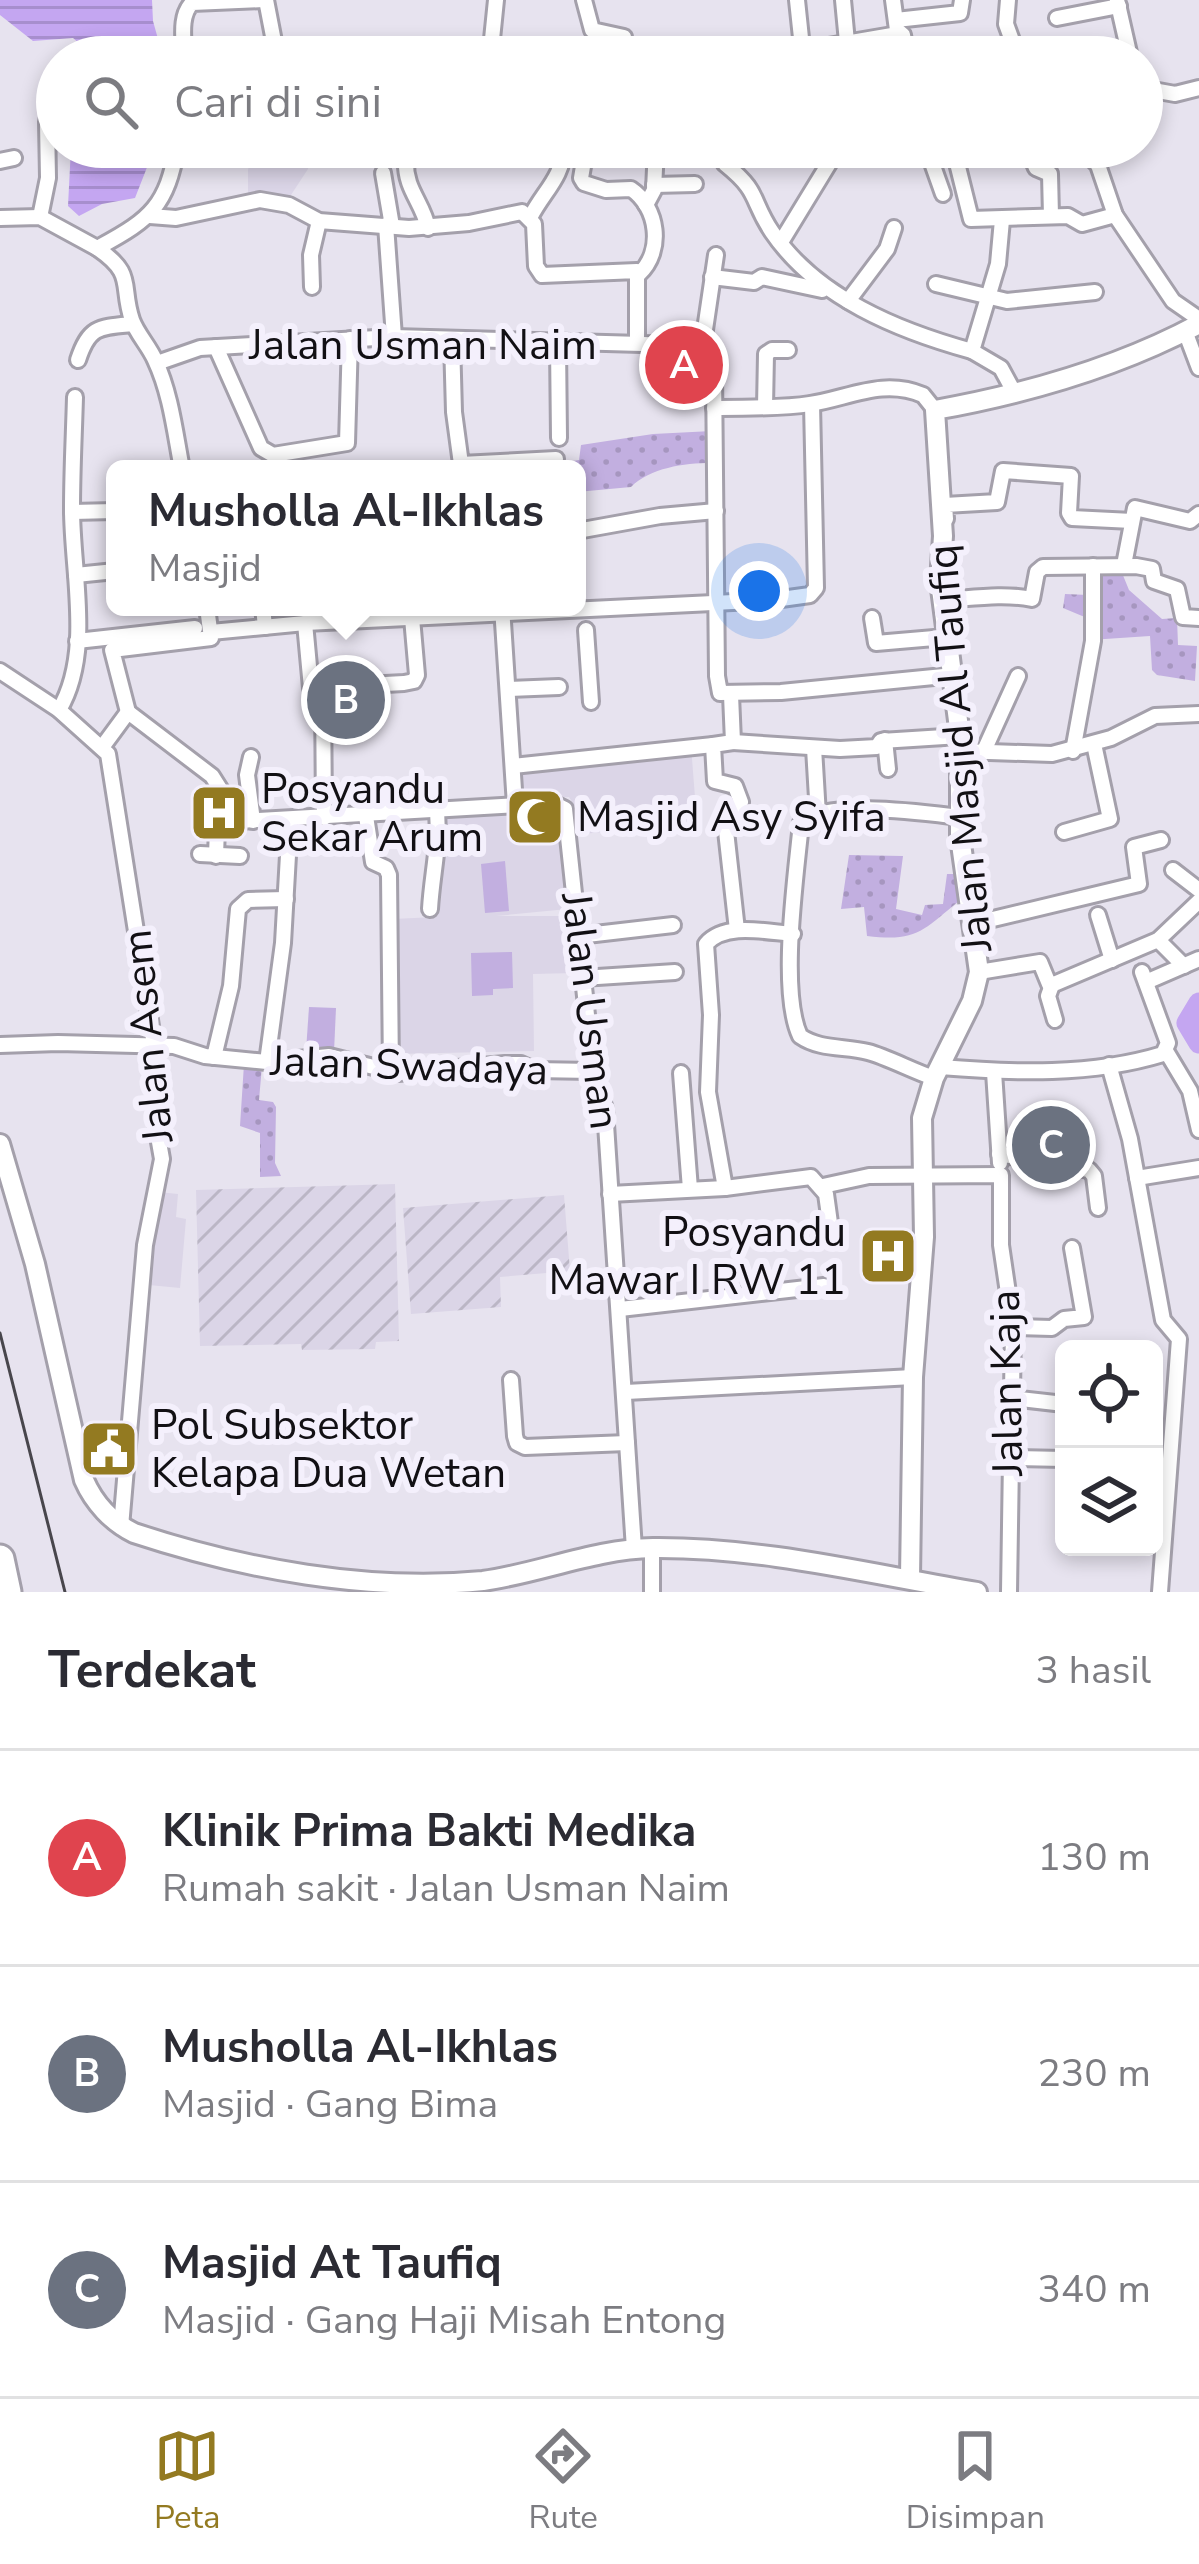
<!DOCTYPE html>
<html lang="id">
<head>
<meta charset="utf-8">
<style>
  :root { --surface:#fff; --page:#f2f2f3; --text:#2b2b33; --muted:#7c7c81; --line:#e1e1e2; --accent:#937a21 }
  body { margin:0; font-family:"Nunito Sans",sans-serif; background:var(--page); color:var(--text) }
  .controls { position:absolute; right:36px; bottom:36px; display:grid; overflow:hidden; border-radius:18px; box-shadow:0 6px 18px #0003 }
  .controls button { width:108px; height:108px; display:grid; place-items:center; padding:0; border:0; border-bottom:3px solid var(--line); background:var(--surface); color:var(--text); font:60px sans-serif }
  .you { position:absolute; left:759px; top:591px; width:42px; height:42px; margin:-30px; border:9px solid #fff; border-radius:50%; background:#1a73e8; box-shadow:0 0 0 18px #1a73e833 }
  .badge { display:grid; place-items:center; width:78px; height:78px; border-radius:50%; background:var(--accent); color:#fff; font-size:39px; font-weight:700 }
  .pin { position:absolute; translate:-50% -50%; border:6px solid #fff; box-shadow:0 3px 12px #0006 }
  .popup { position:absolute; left:106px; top:460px; width:480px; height:156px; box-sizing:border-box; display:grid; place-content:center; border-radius:18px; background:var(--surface); filter:drop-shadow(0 3px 9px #0005); font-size:39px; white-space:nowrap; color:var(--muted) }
  .popup b { font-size:45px; color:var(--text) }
  .popup::after { content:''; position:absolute; left:50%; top:100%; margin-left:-24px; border:24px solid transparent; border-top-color:var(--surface) }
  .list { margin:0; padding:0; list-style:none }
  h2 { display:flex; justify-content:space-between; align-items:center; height:156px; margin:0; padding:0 48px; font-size:51px }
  h2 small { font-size:39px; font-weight:400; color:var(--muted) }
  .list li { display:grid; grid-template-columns:78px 1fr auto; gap:36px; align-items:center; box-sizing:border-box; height:216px; padding:0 48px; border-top:3px solid var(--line) }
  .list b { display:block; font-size:45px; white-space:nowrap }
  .list p { margin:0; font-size:39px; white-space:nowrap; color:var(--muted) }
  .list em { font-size:39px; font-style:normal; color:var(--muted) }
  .icon { flex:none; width:66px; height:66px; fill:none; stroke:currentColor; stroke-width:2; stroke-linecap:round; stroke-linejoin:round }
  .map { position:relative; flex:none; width:1199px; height:1592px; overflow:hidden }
  .search { position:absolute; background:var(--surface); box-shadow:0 6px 18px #0003; left:36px; right:36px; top:36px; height:132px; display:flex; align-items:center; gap:30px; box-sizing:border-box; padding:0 42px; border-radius:66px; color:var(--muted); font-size:45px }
  .sheet { height:804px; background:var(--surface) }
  nav { display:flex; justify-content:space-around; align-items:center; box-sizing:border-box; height:168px; border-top:3px solid var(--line); background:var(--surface); font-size:33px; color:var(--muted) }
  nav a { display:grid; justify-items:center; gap:6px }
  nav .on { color:var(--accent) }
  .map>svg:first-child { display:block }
</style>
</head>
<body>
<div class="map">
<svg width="1199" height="1592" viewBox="0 0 1199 1592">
  <defs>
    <pattern id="industrial-furrows" width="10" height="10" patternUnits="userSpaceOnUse" patternTransform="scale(3)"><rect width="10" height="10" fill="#dbd5e7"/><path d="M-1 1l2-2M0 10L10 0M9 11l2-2" fill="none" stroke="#bbb6c5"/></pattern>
    <pattern id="grass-dots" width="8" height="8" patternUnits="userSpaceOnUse" patternTransform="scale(3)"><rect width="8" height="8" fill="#c2afe0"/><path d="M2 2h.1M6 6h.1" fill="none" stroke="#a696bf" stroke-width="1.8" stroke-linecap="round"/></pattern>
    <pattern id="water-rules" width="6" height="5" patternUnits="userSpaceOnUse" patternTransform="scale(3)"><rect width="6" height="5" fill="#c4a6f1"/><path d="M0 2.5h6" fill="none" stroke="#a78ece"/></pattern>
  </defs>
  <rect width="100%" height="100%" fill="#e7e3ef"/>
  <g fill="#dbd5e7">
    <path d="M254 147H309L308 169 289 198 248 194V170Z"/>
    <path d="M691 746 697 823 582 834 576 808 569 797 524 798 519 765Z"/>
    <path d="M555 806 565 813 578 908 496 916H573L574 973 533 974 534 1051 395 1054 393 919 436 917 427 814Z"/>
    <path d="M158 1192 178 1194 176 1217 186 1219 180 1288 149 1285Z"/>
  </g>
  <g fill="url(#industrial-furrows)">
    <path d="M395 1184 399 1341 376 1342 375 1349 302 1350 301 1344 200 1346 196 1190Z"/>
    <path d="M564 1195 570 1271 500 1277 501 1307 411 1314 403 1208Z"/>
  </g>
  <g fill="url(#grass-dots)">
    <path d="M712 431 711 463C684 463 650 468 631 487L577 492V469H555V464L579 460 581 445 653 434Z"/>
    <path d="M1120 568 1129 590 1162 619 1177 618 1178 645 1197 646 1195 681 1157 675 1152 670 1150 636 1090 640 1087 618 1063 608 1065 594 1088 595 1091 569Z"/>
    <path d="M849 855 903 856 896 909 922 915 925 905 943 904 947 874H956L959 901C922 931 917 942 867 936L864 907 841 909Z"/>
    <path d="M244 1064 262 1066 259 1100 273 1102 276 1107 275 1163 281 1176 260 1177V1133L240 1126Z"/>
  </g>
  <g fill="#c2afe0">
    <path d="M505 861 509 911 485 913 481 864Z"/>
    <path d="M512 952 513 988 493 989V995L472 996 471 953Z"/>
    <path d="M309 1007 336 1008 334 1052 306 1051Z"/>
  </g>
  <g fill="url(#water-rules)">
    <path d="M0 0H152L153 21 163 57H79L80 44 73 38 33 41 0 15Z"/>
    <path d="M71 147H155L135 198 102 204 79 216 68 206Z"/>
  </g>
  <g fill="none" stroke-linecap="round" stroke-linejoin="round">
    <path stroke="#c4a6f1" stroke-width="21" d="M1199 1003 1187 1023 1199 1043"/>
    <g stroke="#a4a0ab" stroke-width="20">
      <g id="minor">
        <path d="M266 0 277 57"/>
        <path d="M584 0 592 30 624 37"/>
        <path d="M843 0 847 42"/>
        <path d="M893 0 897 30 903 35 907 57"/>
        <path d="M1008 0 1006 24 1018 57"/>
        <path d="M1117 0 1130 57"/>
        <path d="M1057 18 1119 6"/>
        <path d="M896 20 960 13 962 0"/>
        <path d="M491 49 496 0"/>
        <path d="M184 57C184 40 179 16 192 3L263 0"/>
        <path d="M421 57 467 47 518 57"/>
        <path d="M796 57 801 38 797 0"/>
        <path d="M822 57 828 46 898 34"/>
        <path d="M1142 88 1175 94 1199 88"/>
        <path d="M731 147 725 164C761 193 750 199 772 232 817 298 899 331 972 351"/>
        <path d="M918 147 932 163 943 194"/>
        <path d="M953 147 971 219 1068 216 1082 224 1115 215"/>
        <path d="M1027 147 1036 168 1050 174 1051 216"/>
        <path d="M1080 147 1098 165 1115 215 1173 301 1199 319"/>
        <path d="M586 149 581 178 584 183 606 190 631 189C658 207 664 251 639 274"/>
        <path d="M0 161 14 158"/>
        <path d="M406 162C405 189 423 203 428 228"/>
        <path d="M383 173 392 226"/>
        <path d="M654 185 695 184"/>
        <path d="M646 205 654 190 656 147"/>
        <path d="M150 216 176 218 260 200 289 205 319 221 409 228 469 223 522 212 534 224 536 266 542 275 637 271V343"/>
        <path d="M531 216C544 191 563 177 564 147"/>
        <path d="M40 217 48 178 47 121"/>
        <path d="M0 218 40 217 97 248 101 246C151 219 167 205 177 147"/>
        <path d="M1002 220 998 264 972 351 1001 368 1014 392"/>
        <path d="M386 225 394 337"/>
        <path d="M781 242 839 147"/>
        <path d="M97 248C136 275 120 284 132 320 137 334 149 346 155 360 171 394 175 433 182 469"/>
        <path d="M712 277 754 282 762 277 822 290"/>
        <path d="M936 284 1007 301 1095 292"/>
        <path d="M312 287 311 255 319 221"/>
        <path d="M848 301 887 249 894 228"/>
        <path d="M1185 331 1199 368"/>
        <path d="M452 340 454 412 461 464 556 459"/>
        <path d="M558 345 559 438"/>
        <path d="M216 347 261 448 273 455 347 443 350 339"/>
        <path d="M702 350 716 255"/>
        <path d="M78 360C89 326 99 327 133 324"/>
        <path d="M157 363 200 348 394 337 677 345 702 350 710 358 714 371 717 676 720 693 781 692 954 675"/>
        <path d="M765 407 766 354 772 350H788"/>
        <path d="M714 408C745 407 779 409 810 404 849 398 883 378 923 395L935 410"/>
        <path d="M72 512 115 511"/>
        <path d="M946 519 945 505 997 502 1003 471 1071 476 1069 513 1072 518 1132 521"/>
        <path d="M577 531 660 516 716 511"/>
        <path d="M1124 565 1135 508 1190 521 1199 514"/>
        <path d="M76 575 115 571"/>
        <path d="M944 600C974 598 1003 593 1032 599L1037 572 1043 567 1136 566 1152 569 1154 581 1177 589 1183 617 1199 618"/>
        <path d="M263 607 265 627"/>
        <path d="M502 607 515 805"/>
        <path d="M872 618 876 643 946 637"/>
        <path d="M305 623 311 688 404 683 414 681 417 675 412 618"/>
        <path d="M586 630 591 702"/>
        <path d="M211 632 305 623 774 600 810 595 816 588 812 404"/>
        <path d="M77 641 195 628"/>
        <path d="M0 671 59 710 108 754 154 1045 156 1125 162 1159 145 1245 121 1527"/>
        <path d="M323 687 324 818"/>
        <path d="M509 689 559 687"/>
        <path d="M731 695 733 742 713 745 715 781 735 786 741 802 725 822 737 930"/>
        <path d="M59 710C93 653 72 573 72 509 72 471 74 434 75 397"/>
        <path d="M128 712 112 650 211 638 207 607"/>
        <path d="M885 740 888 769"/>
        <path d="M733 742 840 749 877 747 881 741 960 736"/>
        <path d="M103 746 128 712 212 776 224 795 230 821"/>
        <path d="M814 748 818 815"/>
        <path d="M960 751 1052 754 1111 738 1155 716 1199 714"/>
        <path d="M1073 751 1093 641V566"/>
        <path d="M983 753 1018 676"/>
        <path d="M251 757 247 775 253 821"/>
        <path d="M513 766 713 745"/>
        <path d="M366 816 373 862 386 868 389 875 391 1073"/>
        <path d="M1064 832 1110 819 1094 744"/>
        <path d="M200 854 240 856"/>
        <path d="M216 856 217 827 222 822 553 803 565 809 593 1071 605 1109 634 1549"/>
        <path d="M1173 870 1199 890"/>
        <path d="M430 909C432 874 440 845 437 810"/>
        <path d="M1098 915 1112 960"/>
        <path d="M972 924 1139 884 1134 847 1161 840"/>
        <path d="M578 936 673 925"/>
        <path d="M1158 940 1184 966"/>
        <path d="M979 972 1040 962 1049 984H1054L1158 940 1199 901"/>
        <path d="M582 978 675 972"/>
        <path d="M1146 982 1199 959"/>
        <path d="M1052 985 1048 996 1055 1020"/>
        <path d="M0 1045 58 1043 174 1046 205 1056 267 1062 329 1056 398 1073 505 1064H521L534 1070 593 1071"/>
        <path d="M1166 1051 1190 1091 1199 1130"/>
        <path d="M214 1057 231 986 238 909 248 900 286 899"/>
        <path d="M267 1062 283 943 290 820"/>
        <path d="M1109 1065 1130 1139 1163 1320 1179 1339 1160 1592"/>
        <path d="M940 1067C1014 1073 1091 1076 1163 1054L1168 1043 1142 972"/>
        <path d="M994 1072 1000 1163"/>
        <path d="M681 1073 690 1189"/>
        <path d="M934 1078C913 1071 887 1057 868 1052 845 1046 820 1050 800 1036 779 991 796 876 801 823 826 799 925 813 960 817"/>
        <path d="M999 1154 1089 1170 1094 1176 1098 1208"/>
        <path d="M1137 1178 1199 1168"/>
        <path d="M823 1186 869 1176 1001 1175V1245L1013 1327 1009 1592"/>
        <path d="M725 1188 708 1092 711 1015 706 944C725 922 766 932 793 934"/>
        <path d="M610 1194 725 1188 811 1177 826 1194 830 1223"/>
        <path d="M620 1309 824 1286"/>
        <path d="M1013 1327 1052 1328 1064 1319 1084 1317 1072 1248"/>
        <path d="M511 1380 515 1436 517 1443 525 1447 627 1443"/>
        <path d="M626 1392 913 1377"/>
        <path d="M1011 1398 1064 1404"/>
        <path d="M1010 1458 1064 1459"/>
        <path d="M652 1548V1592"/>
      </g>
    </g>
    <g stroke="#a4a0ab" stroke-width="24">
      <g id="tertiary">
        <path d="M0 1144 35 1264 84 1480C94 1503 112 1522 134 1533 243 1569 368 1592 483 1581 540 1573 595 1549 653 1548 762 1547 870 1574 977 1592"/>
        <path d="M910 1577 913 1377 924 1237 922 1118 934 1078 972 1001 979 972 960 837V736L940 581 943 536 935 410C1024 394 1119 367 1199 324"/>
      </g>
    </g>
    <g stroke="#a4a0ab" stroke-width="33">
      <path id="motorway" d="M0 1559 7 1592"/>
    </g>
    <use href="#minor" stroke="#fff" stroke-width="14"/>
    <use href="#tertiary" stroke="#fff" stroke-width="18"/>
    <use href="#motorway" stroke="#fff" stroke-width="27"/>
    <path stroke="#48464c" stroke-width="3" d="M0 1333 65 1592"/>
  </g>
  <defs>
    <g id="hospital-square" transform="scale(3)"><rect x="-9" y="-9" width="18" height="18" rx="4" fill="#937a21" stroke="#f4f0fc"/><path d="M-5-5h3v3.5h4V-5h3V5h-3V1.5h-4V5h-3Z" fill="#fff"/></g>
    <g id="mosque-square" transform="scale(3)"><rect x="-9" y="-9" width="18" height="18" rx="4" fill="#937a21" stroke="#f4f0fc"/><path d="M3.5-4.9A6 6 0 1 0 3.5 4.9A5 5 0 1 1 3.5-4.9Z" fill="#fff"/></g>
    <g id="civic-square" transform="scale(3)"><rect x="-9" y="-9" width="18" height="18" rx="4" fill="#937a21" stroke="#f4f0fc"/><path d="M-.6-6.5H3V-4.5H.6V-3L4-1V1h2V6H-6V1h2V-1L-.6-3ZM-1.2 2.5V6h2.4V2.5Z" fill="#fff"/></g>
  </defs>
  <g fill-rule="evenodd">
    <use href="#hospital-square" x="219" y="813"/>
    <use href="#mosque-square" x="535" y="817"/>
    <use href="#hospital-square" x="888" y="1256"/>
    <use href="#civic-square" x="109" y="1449"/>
  </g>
  <g text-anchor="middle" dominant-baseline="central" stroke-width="12" stroke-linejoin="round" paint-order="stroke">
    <g font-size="42" fill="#121014" stroke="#f4f0fc">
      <text x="423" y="345">Jalan Usman Naim</text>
      <text transform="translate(960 748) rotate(-95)">Jalan Masjid Al Taufiq</text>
      <text transform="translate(590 1011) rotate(83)">Jalan Usman</text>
      <text transform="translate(148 1036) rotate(-96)">Jalan Asem</text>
      <text transform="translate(409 1066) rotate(2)">Jalan Swadaya</text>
      <text transform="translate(1007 1383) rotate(-91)">Jalan Kaja</text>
    </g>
    <g font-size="42" fill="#121014" stroke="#f4f0fc" text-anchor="start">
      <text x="261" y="789">Posyandu<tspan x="261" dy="48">Sekar Arum</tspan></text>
      <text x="577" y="817">Masjid Asy Syifa</text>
      <text x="846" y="1232" text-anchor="end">Posyandu<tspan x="846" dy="48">Mawar I RW 11</tspan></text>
      <text x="151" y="1425">Pol Subsektor<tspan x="151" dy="48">Kelapa Dua Wetan</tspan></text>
    </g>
  </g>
</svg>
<div class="controls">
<button><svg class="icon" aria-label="locate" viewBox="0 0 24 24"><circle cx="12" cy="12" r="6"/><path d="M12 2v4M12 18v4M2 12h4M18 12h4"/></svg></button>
<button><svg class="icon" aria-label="layers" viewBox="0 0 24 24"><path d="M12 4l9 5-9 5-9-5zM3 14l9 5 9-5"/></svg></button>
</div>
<div class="you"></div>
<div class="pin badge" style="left:684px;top:365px;background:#e0444e">A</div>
<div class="pin badge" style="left:346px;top:700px;background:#6b7280">B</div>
<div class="popup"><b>Musholla Al-Ikhlas</b>Masjid</div>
<div class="pin badge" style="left:1051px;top:1145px;background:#6b7280">C</div>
<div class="search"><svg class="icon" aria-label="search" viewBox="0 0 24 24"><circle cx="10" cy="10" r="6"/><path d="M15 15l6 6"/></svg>Cari di sini</div>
</div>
<section class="sheet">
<h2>Terdekat<small>3 hasil</small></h2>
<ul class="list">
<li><span class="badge" style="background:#e0444e">A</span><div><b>Klinik Prima Bakti Medika</b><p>Rumah sakit · Jalan Usman Naim</p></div><em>130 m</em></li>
<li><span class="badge" style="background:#6b7280">B</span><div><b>Musholla Al-Ikhlas</b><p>Masjid · Gang Bima</p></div><em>230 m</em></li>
<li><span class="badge" style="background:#6b7280">C</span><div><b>Masjid At Taufiq</b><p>Masjid · Gang Haji Misah Entong</p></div><em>340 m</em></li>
</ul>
</section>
<nav>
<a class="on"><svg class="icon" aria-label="map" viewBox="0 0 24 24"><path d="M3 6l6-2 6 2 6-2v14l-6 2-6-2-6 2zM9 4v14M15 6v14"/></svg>Peta</a>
<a><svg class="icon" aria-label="directions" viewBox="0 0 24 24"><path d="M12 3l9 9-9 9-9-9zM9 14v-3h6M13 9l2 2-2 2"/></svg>Rute</a>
<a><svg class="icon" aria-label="saved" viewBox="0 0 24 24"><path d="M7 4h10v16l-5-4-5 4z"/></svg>Disimpan</a>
</nav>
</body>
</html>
